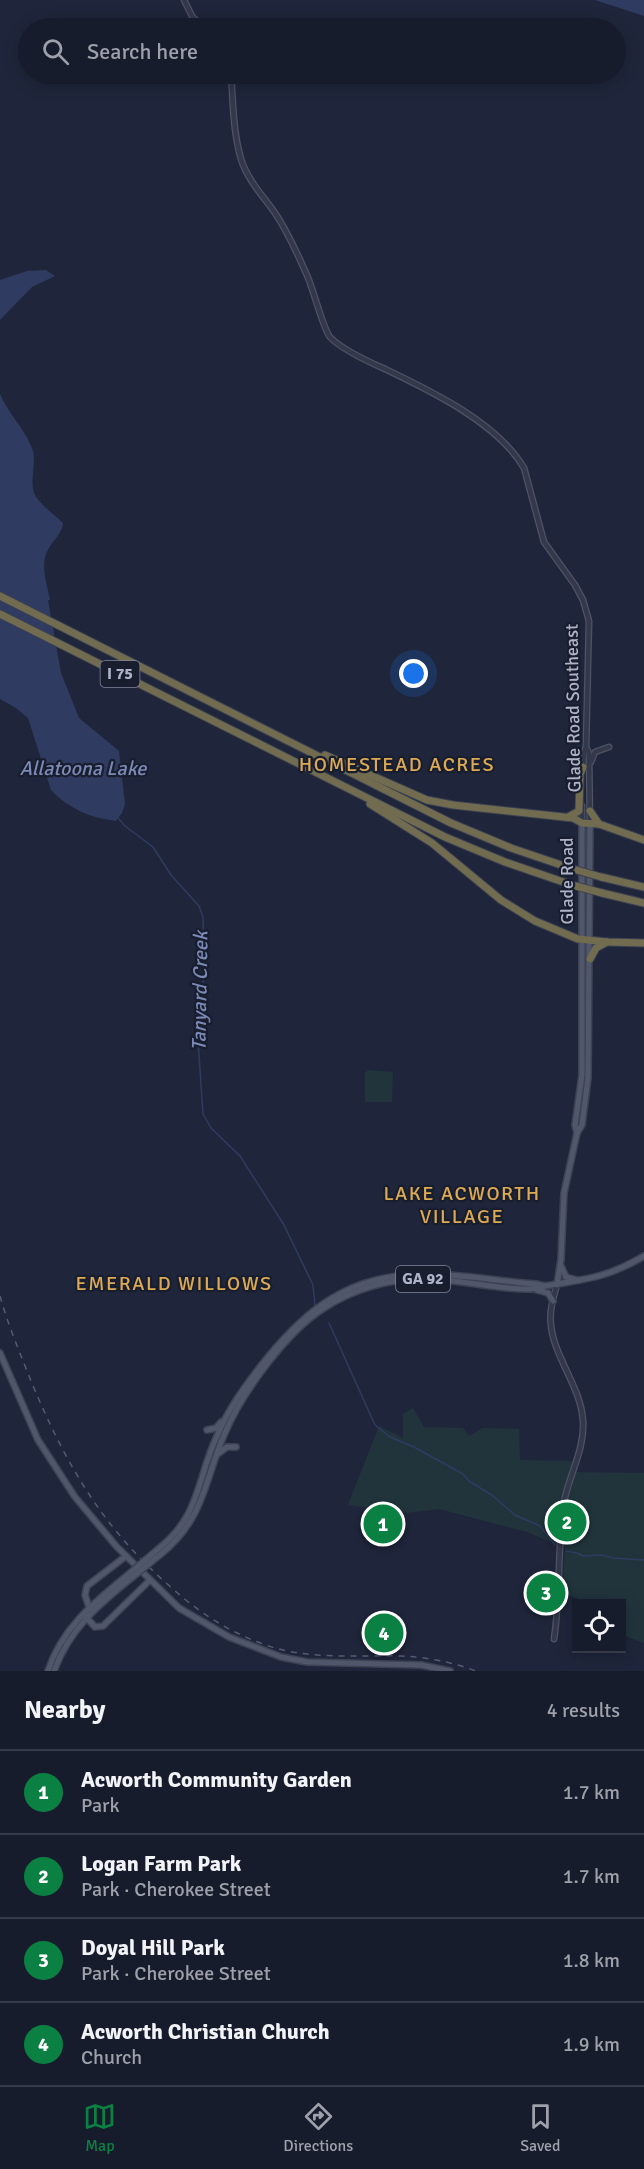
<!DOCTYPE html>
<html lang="en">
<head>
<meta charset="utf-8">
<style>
  :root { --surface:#171c2c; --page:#242938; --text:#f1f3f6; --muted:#9ea1a9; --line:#363a48; --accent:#0b8043 }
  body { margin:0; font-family:Signika,sans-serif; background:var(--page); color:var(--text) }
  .controls { position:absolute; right:18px; bottom:18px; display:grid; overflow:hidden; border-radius:0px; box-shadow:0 3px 15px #0003 }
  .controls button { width:54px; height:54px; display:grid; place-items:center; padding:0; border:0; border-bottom:2px solid var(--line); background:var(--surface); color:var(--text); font:30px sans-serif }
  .you { position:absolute; left:414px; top:674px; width:21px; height:21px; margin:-15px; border:4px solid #fff; border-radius:50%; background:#1a73e8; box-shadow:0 0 0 9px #1a73e833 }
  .badge { display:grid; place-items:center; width:39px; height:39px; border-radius:50%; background:var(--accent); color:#fff; font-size:20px; font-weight:700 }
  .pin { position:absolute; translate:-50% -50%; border:3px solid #fff; box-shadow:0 2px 6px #0006 }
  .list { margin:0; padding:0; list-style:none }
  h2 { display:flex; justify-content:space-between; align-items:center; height:78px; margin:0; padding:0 24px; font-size:26px }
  h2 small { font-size:20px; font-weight:400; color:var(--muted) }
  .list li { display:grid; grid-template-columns:39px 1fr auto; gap:18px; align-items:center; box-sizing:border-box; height:84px; padding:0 24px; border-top:2px solid var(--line) }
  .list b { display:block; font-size:22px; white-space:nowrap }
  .list p { margin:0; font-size:20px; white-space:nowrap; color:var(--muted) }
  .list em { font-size:20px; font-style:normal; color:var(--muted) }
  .icon { flex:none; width:33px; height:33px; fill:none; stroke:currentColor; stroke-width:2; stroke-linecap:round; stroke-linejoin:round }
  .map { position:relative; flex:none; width:644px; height:1671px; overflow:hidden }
  .search { position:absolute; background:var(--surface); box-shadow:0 3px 15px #0003; left:18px; right:18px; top:18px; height:66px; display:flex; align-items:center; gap:15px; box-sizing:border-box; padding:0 21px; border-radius:33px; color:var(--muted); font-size:22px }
  .sheet { height:414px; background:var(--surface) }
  nav { display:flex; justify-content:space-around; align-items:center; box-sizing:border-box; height:84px; border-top:2px solid var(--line); background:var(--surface); font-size:16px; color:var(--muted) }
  nav a { display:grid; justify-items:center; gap:3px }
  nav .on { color:var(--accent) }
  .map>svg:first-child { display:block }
</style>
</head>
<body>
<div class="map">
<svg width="644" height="1671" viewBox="0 0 644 1671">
  <rect width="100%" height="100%" fill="#1f263b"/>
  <g fill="#21343c">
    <path d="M368 1070 393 1072 392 1102H365V1073Z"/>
    <path d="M413 1408 424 1427 463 1428 469 1436 483 1428 519 1429 520 1460 572 1461 569 1472 644 1473V1643L622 1635V1604L582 1603 576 1597 562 1594 565 1548 527 1532 439 1509 406 1513 348 1505 379 1426 403 1438V1414Z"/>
    <path d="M541 1579 556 1583 554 1609 533 1604Z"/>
  </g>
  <g fill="#303b61">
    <path d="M595 0H644V16Z"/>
    <path d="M46 270 55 276 32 287 0 320V280L27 271Z"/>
    <path d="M0 394C8 413 23 427 31 446 39 461 27 482 36 497 42 506 55 515 63 523 62 534 54 539 49 548 39 563 47 584 50 600H48L61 673 79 718 119 751 125 804 122 813 116 821C91 818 69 809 51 790L28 718 16 708 0 699Z"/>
  </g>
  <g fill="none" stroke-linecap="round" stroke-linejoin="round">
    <g stroke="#303b61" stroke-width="1.5">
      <path d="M117 817 125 826 153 847 171 875 199 906 203 917 204 962 203 986 197 1001 196 1011 203 1114 211 1128 240 1156 284 1225 313 1285 315 1306"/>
      <path d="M329 1323 375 1425 390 1437 414 1447 463 1474 469 1481 493 1496 515 1515 540 1526 555 1545"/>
      <path d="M566 1551 577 1553 583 1556 602 1555 612 1558 644 1560"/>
    </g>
    <g stroke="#4e5365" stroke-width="7">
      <g id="minor">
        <path d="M184 0 192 16 203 28"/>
        <path d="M231 74C233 101 233 132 241 159 247 179 263 196 275 213 288 232 297 253 306 273 313 287 323 329 330 337 342 350 369 362 385 369 431 391 498 423 524 468L544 542 575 585 583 600 589 621 586 747 589 753 590 824"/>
        <path d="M591 762 595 752 609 747"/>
        <path d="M583 767 584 753 586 747"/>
        <path d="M582 823V806"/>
        <path d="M554 1639C561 1593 557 1547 564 1502 569 1475 585 1449 583 1421 581 1387 555 1359 551 1326 549 1312 553 1298 557 1285"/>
      </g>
    </g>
    <g stroke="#3d4254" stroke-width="8">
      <g id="major">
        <path d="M577 1133 575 1125 582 1075V823"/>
        <path d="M561 1266 566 1277 577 1280"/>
        <path d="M557 1285 561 1259 564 1193 577 1133 582 1125 588 1078 590 824"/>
        <path d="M537 1290 548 1293 553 1301"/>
        <path d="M0 1353 38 1440 75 1497 117 1547 179 1608 229 1637 281 1657 307 1662 421 1665 450 1671"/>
        <path d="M207 1430 216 1428 221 1422"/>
        <path d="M219 1453 227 1447H236"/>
        <path d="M157 1550C201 1516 196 1481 217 1436 228 1410 243 1389 260 1367 300 1316 341 1279 409 1275 451 1272 494 1281 536 1284L545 1286"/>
        <path d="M161 1554C204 1519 204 1482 224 1435 241 1394 286 1332 324 1308 359 1286 400 1276 442 1280 472 1282 502 1290 532 1289 537 1289 540 1287 545 1286 586 1279 607 1278 644 1256"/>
        <path d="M89 1607 85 1595 87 1586 126 1556"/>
        <path d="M86 1617 95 1627 103 1626 150 1580"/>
        <path d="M48 1671C62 1627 96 1601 130 1573"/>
        <path d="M54 1671C69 1629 100 1603 134 1576"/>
      </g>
    </g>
    <g stroke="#3b4052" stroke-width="9">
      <g id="highway">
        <path d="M0 596 451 823 511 848 573 869"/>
        <path d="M0 614 445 837 505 862 572 885"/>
        <path d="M325 755 427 800 453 805 573 818 582 823 599 824 644 840"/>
        <path d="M370 804 432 843 501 900 535 921 578 939 607 942 644 943"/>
        <path d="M590 811 599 824"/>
        <path d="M568 817 579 811 580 774 583 767"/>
        <path d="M601 877 644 887"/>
        <path d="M602 893 644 903"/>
        <path d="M590 959 596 948 607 942"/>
      </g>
    </g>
    <use href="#minor" stroke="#33384b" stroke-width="4.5"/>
    <use href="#major" stroke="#51576b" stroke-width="5"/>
    <use href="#highway" stroke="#716b4f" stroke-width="7"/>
    <path stroke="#555b72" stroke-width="1.5" stroke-dasharray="6 6" stroke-linecap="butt" d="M0 1296C8 1325 20 1353 31 1381 66 1465 103 1529 173 1589 204 1617 242 1640 283 1650 322 1659 361 1655 401 1656 426 1657 452 1662 476 1671"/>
    <g stroke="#3d4254" stroke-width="8" stroke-linecap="butt">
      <g id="major-bridge">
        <path d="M130 1573 157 1550"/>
        <path d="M134 1576 161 1554"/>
      </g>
    </g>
    <g stroke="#3b4052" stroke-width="9" stroke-linecap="butt">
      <g id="highway-bridge">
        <path d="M573 869 601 877"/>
        <path d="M572 885 602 893"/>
      </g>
    </g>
    <use href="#major-bridge" stroke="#51576b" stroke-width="5"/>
    <use href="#highway-bridge" stroke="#716b4f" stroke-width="7"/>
  </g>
  <g text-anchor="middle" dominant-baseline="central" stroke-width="4.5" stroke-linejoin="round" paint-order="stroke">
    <g fill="#191e2f" stroke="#818699" stroke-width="1.5">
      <rect x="100.5" y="661" width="39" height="26" rx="4.5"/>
      <rect x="396" y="1266" width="54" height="26" rx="4.5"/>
    </g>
    <g font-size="16" font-weight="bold" fill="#aeb3c7">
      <text x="120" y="674">I 75</text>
      <text x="423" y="1279">GA 92</text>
    </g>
    <g font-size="18" fill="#aeb3c7" stroke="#191e2f">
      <text transform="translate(573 708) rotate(-91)">Glade Road Southeast</text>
      <text transform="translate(567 881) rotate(-90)">Glade Road</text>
    </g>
    <g font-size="20" letter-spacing="1.5" fill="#dca954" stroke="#191e2f">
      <text x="397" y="764">HOMESTEAD ACRES</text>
      <text x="462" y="1193">LAKE ACWORTH<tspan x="462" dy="23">VILLAGE</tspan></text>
      <text x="174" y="1283">EMERALD WILLOWS</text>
    </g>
    <g font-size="20" font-style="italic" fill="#7b89b6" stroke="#191e2f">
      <text x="83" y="768">Allatoona Lake</text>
      <text transform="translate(200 991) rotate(-89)">Tanyard Creek</text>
    </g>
  </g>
</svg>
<div class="controls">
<button><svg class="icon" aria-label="locate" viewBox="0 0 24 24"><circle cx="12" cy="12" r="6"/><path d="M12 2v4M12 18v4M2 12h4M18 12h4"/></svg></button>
</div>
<div class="you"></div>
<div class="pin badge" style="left:383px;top:1524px">1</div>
<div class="pin badge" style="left:567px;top:1522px">2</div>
<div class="pin badge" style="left:546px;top:1593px">3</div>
<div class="pin badge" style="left:384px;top:1633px">4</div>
<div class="search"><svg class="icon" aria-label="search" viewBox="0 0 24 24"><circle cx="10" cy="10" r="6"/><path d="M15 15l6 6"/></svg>Search here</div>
</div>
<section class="sheet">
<h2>Nearby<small>4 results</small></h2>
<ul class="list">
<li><span class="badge">1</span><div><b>Acworth Community Garden</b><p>Park</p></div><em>1.7 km</em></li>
<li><span class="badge">2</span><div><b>Logan Farm Park</b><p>Park · Cherokee Street</p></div><em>1.7 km</em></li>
<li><span class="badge">3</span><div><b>Doyal Hill Park</b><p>Park · Cherokee Street</p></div><em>1.8 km</em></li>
<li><span class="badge">4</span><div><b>Acworth Christian Church</b><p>Church</p></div><em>1.9 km</em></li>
</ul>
</section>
<nav>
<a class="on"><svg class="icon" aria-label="map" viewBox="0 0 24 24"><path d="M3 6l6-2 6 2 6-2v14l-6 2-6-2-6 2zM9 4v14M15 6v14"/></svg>Map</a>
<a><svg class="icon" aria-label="directions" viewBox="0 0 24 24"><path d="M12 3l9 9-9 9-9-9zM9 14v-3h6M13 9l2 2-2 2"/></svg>Directions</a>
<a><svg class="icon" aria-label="saved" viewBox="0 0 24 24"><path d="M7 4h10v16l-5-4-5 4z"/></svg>Saved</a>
</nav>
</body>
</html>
